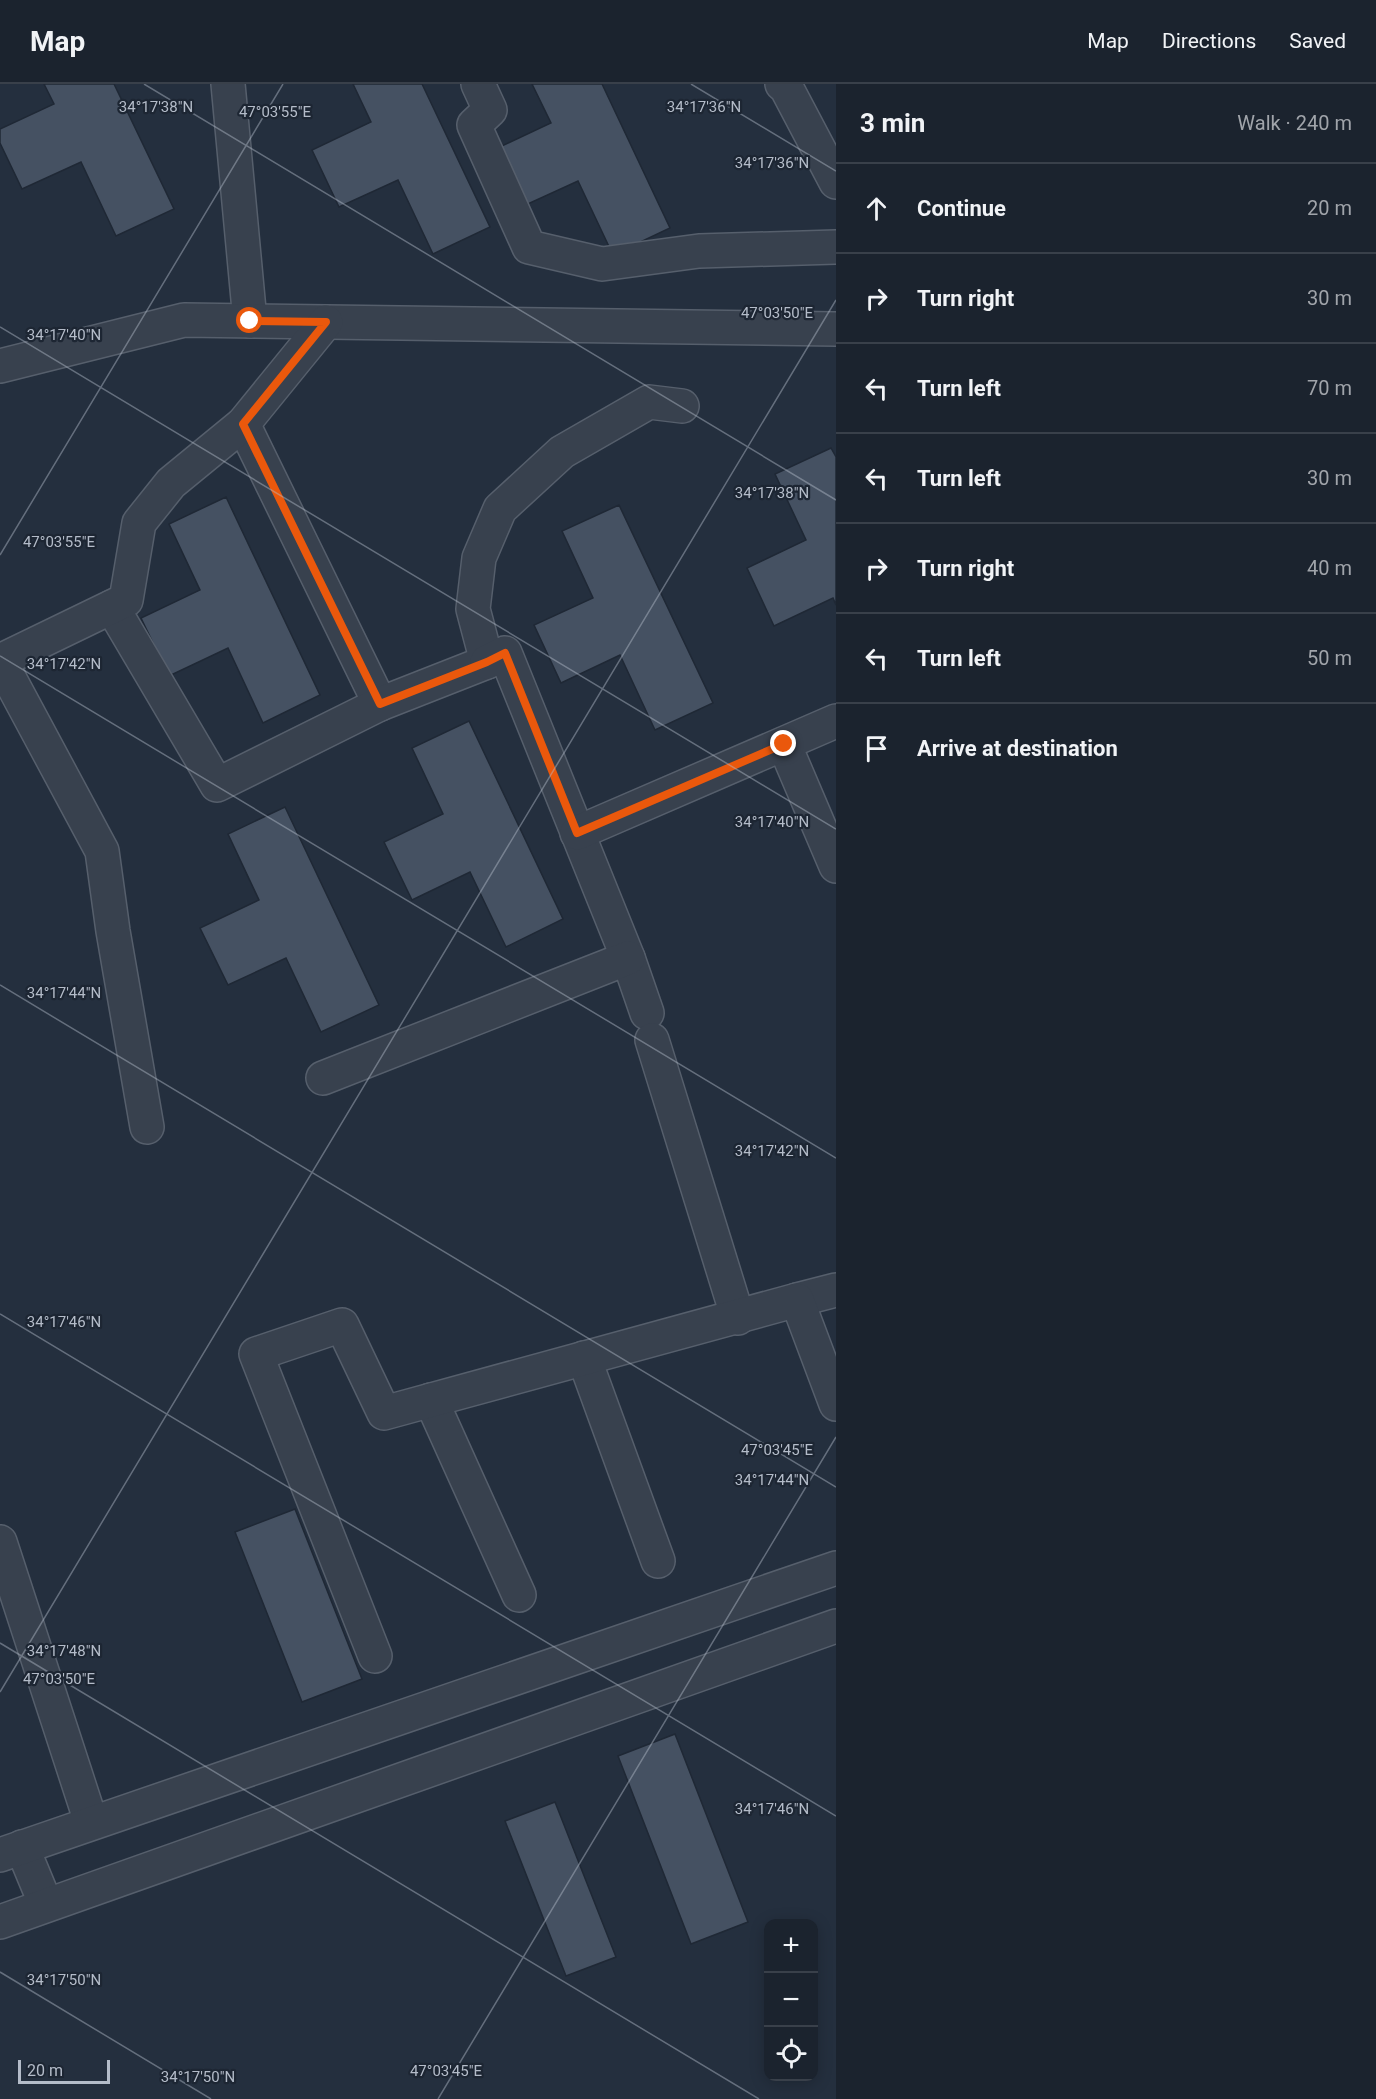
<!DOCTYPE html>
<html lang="en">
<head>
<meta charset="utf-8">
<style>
  :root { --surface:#1b232e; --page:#242b36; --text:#f1f3f6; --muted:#a0a4aa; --line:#39404a }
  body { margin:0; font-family:Roboto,sans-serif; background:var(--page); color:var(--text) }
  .controls { position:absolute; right:18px; bottom:18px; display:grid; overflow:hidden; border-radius:12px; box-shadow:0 3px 15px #0003 }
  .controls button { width:54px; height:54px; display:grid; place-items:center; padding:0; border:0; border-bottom:2px solid var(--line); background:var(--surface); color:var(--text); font:30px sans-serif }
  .scale { position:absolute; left:18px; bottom:15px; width:92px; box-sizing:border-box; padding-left:6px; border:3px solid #b4bcc9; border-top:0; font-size:16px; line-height:21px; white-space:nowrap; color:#b4bcc9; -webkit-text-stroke:4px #1d2633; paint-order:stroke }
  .stop { position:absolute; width:18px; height:18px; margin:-14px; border:4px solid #ea580c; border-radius:50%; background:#fff }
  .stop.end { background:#ea580c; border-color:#fff; box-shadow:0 2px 6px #0008 }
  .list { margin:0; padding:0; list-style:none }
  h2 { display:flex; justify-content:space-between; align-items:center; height:78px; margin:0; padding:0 24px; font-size:26px }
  h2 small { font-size:20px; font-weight:400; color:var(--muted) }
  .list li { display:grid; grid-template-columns:39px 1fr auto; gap:18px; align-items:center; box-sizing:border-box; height:90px; padding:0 24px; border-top:2px solid var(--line) }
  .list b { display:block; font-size:22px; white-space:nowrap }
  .list em { font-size:20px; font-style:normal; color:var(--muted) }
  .icon { flex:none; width:33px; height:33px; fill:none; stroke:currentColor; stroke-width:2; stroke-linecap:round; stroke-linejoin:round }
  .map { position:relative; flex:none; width:836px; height:2015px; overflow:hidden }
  header { display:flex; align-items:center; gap:36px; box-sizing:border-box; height:84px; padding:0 30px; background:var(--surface); border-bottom:2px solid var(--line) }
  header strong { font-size:28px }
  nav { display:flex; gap:33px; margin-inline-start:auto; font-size:21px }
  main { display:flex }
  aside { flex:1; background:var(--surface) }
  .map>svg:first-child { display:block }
</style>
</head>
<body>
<header>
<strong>Map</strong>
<nav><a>Map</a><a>Directions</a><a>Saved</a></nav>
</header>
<main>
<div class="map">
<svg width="836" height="2015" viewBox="0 0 836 2015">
  <rect width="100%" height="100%" fill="#242f3e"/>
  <g fill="#455162" stroke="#1f2835" stroke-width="1.5">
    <path d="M44 0H114L174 125 116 152 81 78 22 105 0 59V45L54 20Z"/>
    <path d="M353 0H422L490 143 433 170 398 96 339 123 312 66 371 38Z"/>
    <path d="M532 0H602L670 144 613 171 578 97 519 124 491 67 551 39Z"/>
    <path d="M831 364 836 373V521L833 514 774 542 747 484 806 456 775 390Z"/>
    <path d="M226 413 320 611 263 639 228 564 169 592 141 534 200 506 169 440Z"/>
    <path d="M619 421 713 619 655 646 620 571 561 599 534 541 593 514 562 447Z"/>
    <path d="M469 637 563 835 506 863 470 788 412 816 384 758 443 730 412 664Z"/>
    <path d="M285 723 379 921 321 948 286 874 228 901 200 844 259 816 228 750Z"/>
    <path d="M295 1425 362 1595 302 1618 235 1448Z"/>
    <path d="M675 1650 748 1838 691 1860 618 1672Z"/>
    <path d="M555 1718 616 1873 566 1892 505 1737Z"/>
  </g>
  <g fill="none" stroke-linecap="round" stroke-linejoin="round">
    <g stroke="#565f6c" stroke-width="36">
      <g id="minor">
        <path d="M228 0 250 237"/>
        <path d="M478 0 490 26 474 41 529 163 602 180 699 167 836 163"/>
        <path d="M782 0 786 3 836 98"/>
        <path d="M0 282 184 236 836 245"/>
        <path d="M243 340 380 620"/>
        <path d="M112 523 217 701 380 620 487 578 473 525 479 474 500 425 562 368 649 318 682 322"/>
        <path d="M487 578 505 569 628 874 647 929"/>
        <path d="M784 660 836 782"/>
        <path d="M577 749 836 637"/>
        <path d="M652 956 738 1234"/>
        <path d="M323 994 628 874"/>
        <path d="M147 1043 113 847 102 767 0 577 126 516 139 439 171 399 243 340 326 238"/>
        <path d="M797 1216 836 1206"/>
        <path d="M584 1274 658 1477"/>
        <path d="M431 1316 519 1511"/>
        <path d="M0 1458 91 1738"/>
        <path d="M375 1572 256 1270 342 1241 384 1329 797 1216 836 1320"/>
        <path d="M22 1763 46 1821"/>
        <path d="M0 1771 836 1484"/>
        <path d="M0 1838 836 1542"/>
      </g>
    </g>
    <use href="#minor" stroke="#38414e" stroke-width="33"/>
  </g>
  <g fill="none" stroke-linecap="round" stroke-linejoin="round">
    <path stroke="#ea580c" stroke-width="8" d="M250 237 326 238 243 340 380 620 487 578 505 569 577 749 784 660"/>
  </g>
  <path fill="none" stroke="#b4bcc9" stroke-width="1.5" stroke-opacity="0.45" d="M144 0 836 416M691 0 836 87M0 243 836 745M0 471 283 0M0 572 836 1074M0 901 836 1403M0 1230 836 1732M0 1559 759 2015M0 1608 836 216M0 1888 211 2015M438 2015 836 1353"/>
  <g font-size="15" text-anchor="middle" fill="#b4bcc9" stroke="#1d2633" stroke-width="4.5" stroke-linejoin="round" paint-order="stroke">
    <text x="156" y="28">34°17'38"N</text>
    <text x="704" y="28">34°17'36"N</text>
    <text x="275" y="33">47°03'55"E</text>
    <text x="772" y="84">34°17'36"N</text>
    <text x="777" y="234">47°03'50"E</text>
    <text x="64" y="256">34°17'40"N</text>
    <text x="772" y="414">34°17'38"N</text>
    <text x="59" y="463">47°03'55"E</text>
    <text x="64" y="585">34°17'42"N</text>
    <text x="772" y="743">34°17'40"N</text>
    <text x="64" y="914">34°17'44"N</text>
    <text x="772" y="1072">34°17'42"N</text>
    <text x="64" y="1243">34°17'46"N</text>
    <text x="777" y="1371">47°03'45"E</text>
    <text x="772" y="1401">34°17'44"N</text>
    <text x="64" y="1572">34°17'48"N</text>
    <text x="59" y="1600">47°03'50"E</text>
    <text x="772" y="1730">34°17'46"N</text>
    <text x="64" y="1901">34°17'50"N</text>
    <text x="446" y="1992">47°03'45"E</text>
    <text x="198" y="1998">34°17'50"N</text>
  </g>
</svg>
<div class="controls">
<button>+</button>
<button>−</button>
<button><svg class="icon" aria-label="locate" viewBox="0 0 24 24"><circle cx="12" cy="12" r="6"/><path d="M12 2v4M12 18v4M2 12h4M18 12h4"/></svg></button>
</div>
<div class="scale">20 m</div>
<div class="stop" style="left:250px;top:237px"></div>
<div class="stop end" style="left:784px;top:660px"></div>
</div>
<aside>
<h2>3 min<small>Walk · 240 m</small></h2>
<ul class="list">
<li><svg class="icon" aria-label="ahead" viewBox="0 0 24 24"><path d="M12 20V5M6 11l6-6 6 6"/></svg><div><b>Continue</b></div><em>20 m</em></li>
<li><svg class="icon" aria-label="right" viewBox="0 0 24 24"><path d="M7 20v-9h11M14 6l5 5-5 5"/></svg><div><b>Turn right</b></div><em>30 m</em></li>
<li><svg class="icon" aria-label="left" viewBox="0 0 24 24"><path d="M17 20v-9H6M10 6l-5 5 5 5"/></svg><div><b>Turn left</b></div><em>70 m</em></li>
<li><svg class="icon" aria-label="left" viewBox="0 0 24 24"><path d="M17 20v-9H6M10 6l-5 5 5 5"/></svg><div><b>Turn left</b></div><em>30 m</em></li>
<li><svg class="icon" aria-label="right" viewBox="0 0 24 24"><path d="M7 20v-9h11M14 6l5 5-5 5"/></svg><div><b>Turn right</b></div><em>40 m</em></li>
<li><svg class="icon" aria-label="left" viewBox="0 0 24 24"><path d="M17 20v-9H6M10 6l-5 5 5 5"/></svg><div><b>Turn left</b></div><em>50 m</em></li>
<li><svg class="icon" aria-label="arrive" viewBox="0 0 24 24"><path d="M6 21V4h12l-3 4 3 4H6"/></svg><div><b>Arrive at destination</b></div></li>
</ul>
</aside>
</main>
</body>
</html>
